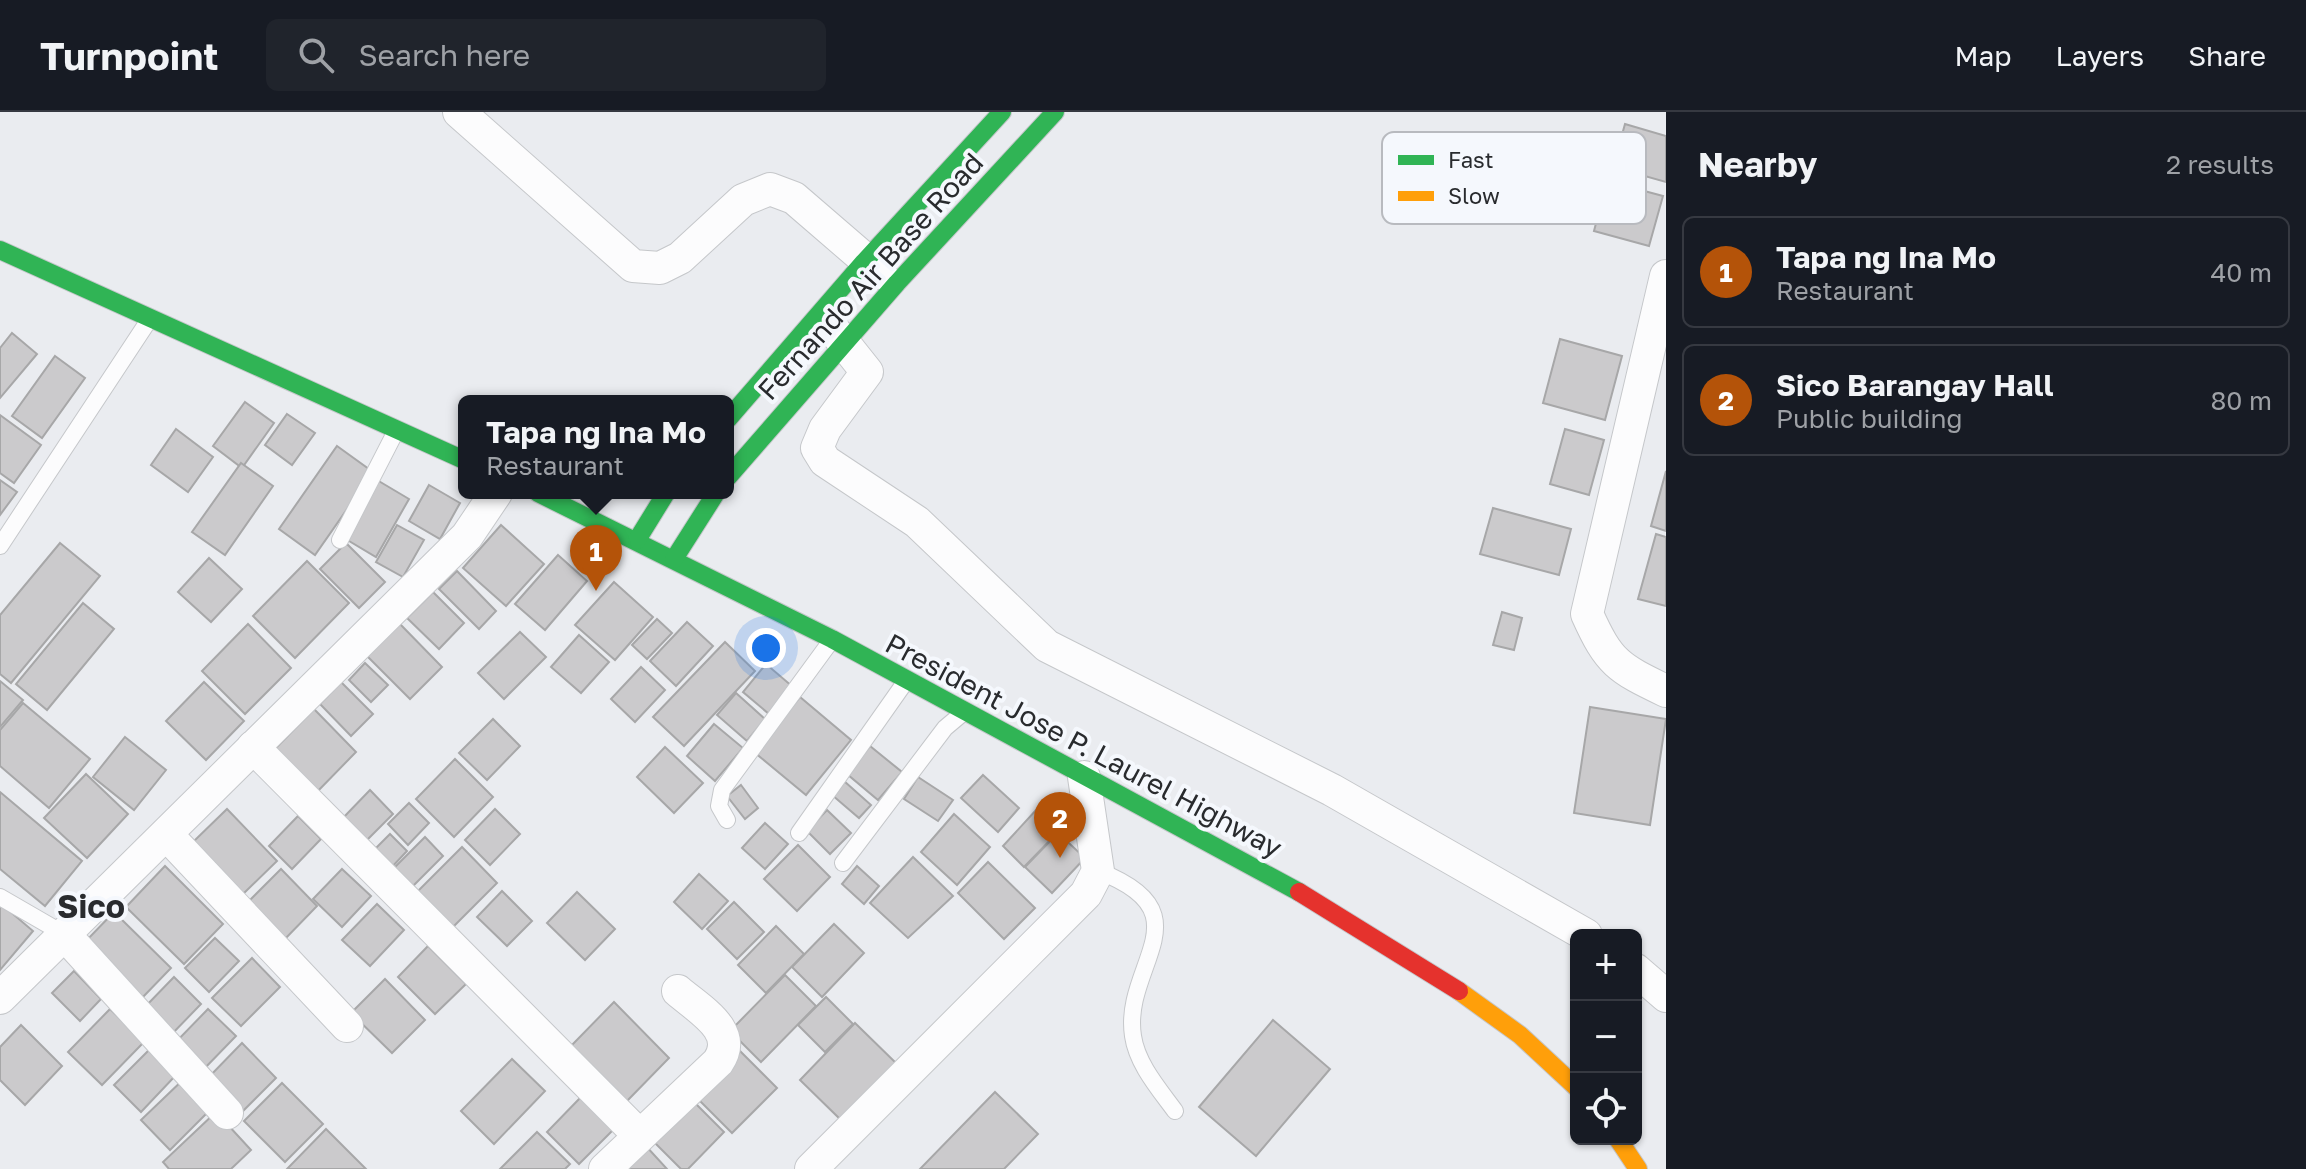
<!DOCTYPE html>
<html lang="en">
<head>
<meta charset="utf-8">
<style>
  :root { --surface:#171b24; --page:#20242c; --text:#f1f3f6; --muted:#9ea1a6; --line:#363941; --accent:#b45309 }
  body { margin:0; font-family:"Golos Text",sans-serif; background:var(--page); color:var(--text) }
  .controls { position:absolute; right:24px; bottom:24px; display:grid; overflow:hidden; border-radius:12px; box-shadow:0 2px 6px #0004 }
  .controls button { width:72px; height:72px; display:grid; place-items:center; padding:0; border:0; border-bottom:2px solid var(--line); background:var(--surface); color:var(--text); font:40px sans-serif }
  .you { position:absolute; left:766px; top:536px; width:28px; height:28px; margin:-20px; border:6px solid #fff; border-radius:50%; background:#1a73e8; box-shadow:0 0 0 12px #1a73e833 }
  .badge { display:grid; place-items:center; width:52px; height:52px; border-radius:50%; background:var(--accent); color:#fff; font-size:26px; font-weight:700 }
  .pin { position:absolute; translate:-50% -66px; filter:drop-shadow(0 2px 4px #0008) }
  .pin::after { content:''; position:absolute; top:42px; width:28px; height:24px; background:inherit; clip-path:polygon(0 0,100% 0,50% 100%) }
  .popup { position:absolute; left:458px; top:283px; width:276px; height:104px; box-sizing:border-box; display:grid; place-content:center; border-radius:12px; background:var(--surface); filter:drop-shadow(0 2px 6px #0005); font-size:26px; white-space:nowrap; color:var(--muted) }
  .popup b { font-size:30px; color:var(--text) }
  .popup::after { content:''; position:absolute; left:50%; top:100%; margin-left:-16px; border:16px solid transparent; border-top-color:var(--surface) }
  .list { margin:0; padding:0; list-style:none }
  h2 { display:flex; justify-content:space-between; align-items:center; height:104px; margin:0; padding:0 32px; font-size:34px }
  h2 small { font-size:26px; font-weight:400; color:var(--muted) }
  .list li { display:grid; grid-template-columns:52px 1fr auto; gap:24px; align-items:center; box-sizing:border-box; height:112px; margin:0 16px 16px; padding:0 16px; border:2px solid var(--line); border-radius:12px }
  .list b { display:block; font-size:30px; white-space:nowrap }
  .list p { margin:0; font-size:26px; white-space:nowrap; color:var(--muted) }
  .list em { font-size:26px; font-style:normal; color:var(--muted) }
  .icon { flex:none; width:44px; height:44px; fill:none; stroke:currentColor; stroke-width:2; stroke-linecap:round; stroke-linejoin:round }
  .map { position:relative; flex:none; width:1666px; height:1057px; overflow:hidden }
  header { display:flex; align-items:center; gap:48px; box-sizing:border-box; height:112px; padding:0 40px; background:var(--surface); border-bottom:2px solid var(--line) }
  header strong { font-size:38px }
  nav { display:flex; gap:44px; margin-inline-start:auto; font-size:28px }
  .search { width:560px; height:72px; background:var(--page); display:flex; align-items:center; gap:20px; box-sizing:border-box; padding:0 28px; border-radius:12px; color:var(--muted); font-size:30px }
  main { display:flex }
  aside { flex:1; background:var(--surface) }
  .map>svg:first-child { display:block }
</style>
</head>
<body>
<header>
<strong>Turnpoint</strong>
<div class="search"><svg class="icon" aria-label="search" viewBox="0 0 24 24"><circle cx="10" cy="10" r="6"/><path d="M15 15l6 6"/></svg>Search here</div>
<nav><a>Map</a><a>Layers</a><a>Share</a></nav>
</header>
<main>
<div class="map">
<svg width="1666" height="1057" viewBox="0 0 1666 1057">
  <rect width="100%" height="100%" fill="#eaecf0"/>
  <g fill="#cbcacc" stroke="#a7a7a8" stroke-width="2">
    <path d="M1625 12 1666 24V70L1613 55Z"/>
    <path d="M1607 69 1663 84 1649 134 1594 119Z"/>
    <path d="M12 221 37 242 0 286V236Z"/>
    <path d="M1560 227 1622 244 1605 308 1543 291Z"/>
    <path d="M55 244 85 266 42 326 12 304Z"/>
    <path d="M245 290 274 311 242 356 213 334Z"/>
    <path d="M287 302 315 321 292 353 265 333Z"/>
    <path d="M0 303 41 333 14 371 0 361Z"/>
    <path d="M176 317 213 345 188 380 151 353Z"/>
    <path d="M1565 317 1604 328 1589 383 1550 372Z"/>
    <path d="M337 334 373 360 315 443 279 417Z"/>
    <path d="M241 351 273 374 225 443 192 420Z"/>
    <path d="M1666 359V419L1651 414Z"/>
    <path d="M0 368 17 380 0 403Z"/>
    <path d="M377 368 409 387 376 445 344 426Z"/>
    <path d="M429 373 460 391 440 427 409 409Z"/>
    <path d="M1493 396 1571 417 1559 463 1480 442Z"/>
    <path d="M397 413 424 428 403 465 376 450Z"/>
    <path d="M501 413 544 452 506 494 463 456Z"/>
    <path d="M1656 422 1666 425V494L1638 487Z"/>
    <path d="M60 431 100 464 11 571 0 562V503Z"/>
    <path d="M346 431 385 470 359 496 320 457Z"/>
    <path d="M558 443 587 469 545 518 515 492Z"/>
    <path d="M209 446 242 477 211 510 178 480Z"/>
    <path d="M307 449 349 491 295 546 253 504Z"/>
    <path d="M457 459 496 499 479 517 439 477Z"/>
    <path d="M614 470 653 505 615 548 575 513Z"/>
    <path d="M433 480 464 511 439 537 407 506Z"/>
    <path d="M83 491 114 517 47 598 16 572Z"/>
    <path d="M1502 500 1522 506 1514 538 1493 533Z"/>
    <path d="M657 507 672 521 647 547 632 533Z"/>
    <path d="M687 510 713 534 676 574 650 549Z"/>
    <path d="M399 511 442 555 410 587 367 544Z"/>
    <path d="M248 512 291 556 245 602 202 559Z"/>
    <path d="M520 520 546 545 504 587 478 561Z"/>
    <path d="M579 523 609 550 581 581 551 555Z"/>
    <path d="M725 530 755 559 684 634 653 605Z"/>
    <path d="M365 551 388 573 371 590 349 568Z"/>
    <path d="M766 552 793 575 769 602 743 580Z"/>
    <path d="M641 555 665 578 635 610 611 587Z"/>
    <path d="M0 569 23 588 0 615Z"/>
    <path d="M204 570 244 609 206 648 166 609Z"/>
    <path d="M341 570 373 602 351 624 320 592Z"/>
    <path d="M736 581 765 607 747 629 717 603Z"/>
    <path d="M800 585 851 628 806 683 754 640Z"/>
    <path d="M23 591 90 647 49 696 0 654V618Z"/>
    <path d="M1590 595 1666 607 1650 713 1574 701Z"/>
    <path d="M314 597 356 640 313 684 271 641Z"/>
    <path d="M493 607 520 634 487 668 459 641Z"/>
    <path d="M714 612 743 636 715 669 687 644Z"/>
    <path d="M125 625 166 658 134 698 93 665Z"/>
    <path d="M870 634 902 660 878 688 847 662Z"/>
    <path d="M665 635 703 671 674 701 637 665Z"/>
    <path d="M455 647 493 685 454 725 416 687Z"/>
    <path d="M86 662 128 702 87 746 44 706Z"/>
    <path d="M983 663 1019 696 998 720 961 686Z"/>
    <path d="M918 665 953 688 938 709 904 687Z"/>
    <path d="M844 669 871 693 859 706 832 683Z"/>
    <path d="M741 673 758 696 745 707 727 684Z"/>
    <path d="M370 678 393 702 364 731 341 708Z"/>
    <path d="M0 680 82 749 45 794 0 757Z"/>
    <path d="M409 691 429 711 408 733 388 712Z"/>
    <path d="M227 697 277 749 243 782 193 730Z"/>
    <path d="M495 697 520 722 490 753 465 728Z"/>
    <path d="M1037 697 1060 718 1024 755 1003 734Z"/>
    <path d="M827 698 851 721 830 742 807 719Z"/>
    <path d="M954 702 990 735 957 773 921 740Z"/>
    <path d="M298 704 321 727 292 757 269 734Z"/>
    <path d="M765 711 788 732 765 757 742 736Z"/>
    <path d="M1058 721 1085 746 1052 781 1025 755Z"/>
    <path d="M390 722 407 739 391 756 374 738Z"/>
    <path d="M425 725 443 744 409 778 390 760Z"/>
    <path d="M798 733 830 765 797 799 764 767Z"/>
    <path d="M462 735 497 771 445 823 410 787Z"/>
    <path d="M913 745 953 784 908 826 870 791Z"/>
    <path d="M988 750 1035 796 1004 827 958 781Z"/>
    <path d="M165 754 223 812 184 852 126 795Z"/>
    <path d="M857 754 879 774 864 792 842 772Z"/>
    <path d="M281 757 317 794 283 829 246 792Z"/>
    <path d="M342 757 371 784 342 815 313 787Z"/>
    <path d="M699 762 728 789 702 817 674 790Z"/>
    <path d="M502 779 532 809 507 834 477 805Z"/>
    <path d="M577 780 615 817 585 848 547 811Z"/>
    <path d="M734 790 764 820 737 847 707 817Z"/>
    <path d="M0 791 33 819 0 858Z"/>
    <path d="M377 792 404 818 370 854 342 828Z"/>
    <path d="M114 800 171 856 141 887 84 831Z"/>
    <path d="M834 812 864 841 822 885 792 855Z"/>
    <path d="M776 814 804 842 766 881 738 853Z"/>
    <path d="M215 826 239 849 209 880 185 856Z"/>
    <path d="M428 834 466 872 435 902 398 865Z"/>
    <path d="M252 846 280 875 241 914 212 886Z"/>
    <path d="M74 859 101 887 80 909 52 881Z"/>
    <path d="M785 863 816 894 761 950 730 919Z"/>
    <path d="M174 865 201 892 169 925 142 898Z"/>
    <path d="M385 867 425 908 392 941 351 901Z"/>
    <path d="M826 885 853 912 825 940 798 913Z"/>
    <path d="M614 890 669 946 626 990 570 935Z"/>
    <path d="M110 897 144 930 102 973 68 940Z"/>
    <path d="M208 897 236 924 200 961 172 934Z"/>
    <path d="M1273 908 1330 957 1256 1044 1199 995Z"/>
    <path d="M855 911 898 953 842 1009 800 968Z"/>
    <path d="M21 913 62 954 25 993 0 968V935Z"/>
    <path d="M242 931 276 966 239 1003 205 969Z"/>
    <path d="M151 936 177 962 141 1000 114 973Z"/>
    <path d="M737 936 777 976 732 1021 692 981Z"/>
    <path d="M512 947 545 979 494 1032 461 999Z"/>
    <path d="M187 964 215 993 170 1038 141 1008Z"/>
    <path d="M282 971 323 1012 285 1050 244 1009Z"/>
    <path d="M995 980 1038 1022 1004 1057H920Z"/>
    <path d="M582 984 615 1016 579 1052 547 1020Z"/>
    <path d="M694 990 724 1020 688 1057H681L654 1030Z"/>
    <path d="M216 1000 251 1038 231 1057H169L163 1050Z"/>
    <path d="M326 1017 366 1057H287Z"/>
    <path d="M537 1020 570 1052 565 1057H500Z"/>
    <path d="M645 1033 667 1057H621Z"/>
  </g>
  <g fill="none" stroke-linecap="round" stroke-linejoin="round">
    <g stroke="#c5c7ca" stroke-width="18">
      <g id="lane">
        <path d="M340 428 396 319"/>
        <path d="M0 434 149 208"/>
        <path d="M727 708 719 694 722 678 831 529"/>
        <path d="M799 721 906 569"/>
        <path d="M843 751 945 616 964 600"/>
        <path d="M1098 759C1209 801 1122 853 1133 924 1137 952 1159 977 1175 999"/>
        <path d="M0 785 64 822"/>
      </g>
    </g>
    <g stroke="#c5c7ca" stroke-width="34">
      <g id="street">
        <path d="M459 0 633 154 660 156 680 146 743 88 770 77 794 86 881 161"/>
        <path d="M1666 164 1587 502C1609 551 1618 556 1666 579"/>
        <path d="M832 216 867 260 825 317 817 336 825 349 917 410 1047 534 1332 678 1586 823"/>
        <path d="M253 635 639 1023"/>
        <path d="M167 723 347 914"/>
        <path d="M64 822 227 1001"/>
        <path d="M1636 858 1666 884"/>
        <path d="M0 886 467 424 496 381"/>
        <path d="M605 1057 718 950C739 919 700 898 678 879"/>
        <path d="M811 1057 1086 782 1098 759 1084 665"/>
      </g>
    </g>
    <g stroke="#c5c7ca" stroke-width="20">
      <g id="fast">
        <path d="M0 138 464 348"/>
        <path d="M728 307 864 150 1002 0"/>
        <path d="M728 365 897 171 1055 0"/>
        <path d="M538 381 832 527 1299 780"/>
        <path d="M637 428 666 381"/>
        <path d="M674 447 716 381"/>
      </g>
    </g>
    <g stroke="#c5c7ca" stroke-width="20">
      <g id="slow">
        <path d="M1459 879 1520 923 1576 975"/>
        <path d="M1618 1027 1638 1057"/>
      </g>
    </g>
    <g stroke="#c5c7ca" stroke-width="20">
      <path id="jam" d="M1299 780 1459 879"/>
    </g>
    <use href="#lane" stroke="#fcfcfd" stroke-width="16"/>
    <use href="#street" stroke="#fcfcfd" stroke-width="32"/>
    <use href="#fast" stroke="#30b455" stroke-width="18"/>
    <use href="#slow" stroke="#ff9f0a" stroke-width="18"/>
    <use href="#jam" stroke="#e5322d" stroke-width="18"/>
  </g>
  <g text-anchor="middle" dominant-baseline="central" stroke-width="8" stroke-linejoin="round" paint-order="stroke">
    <g font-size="28" fill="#292b2e" stroke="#f5f8fd">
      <text transform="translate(870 164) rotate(-48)">Fernando Air Base Road</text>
      <text transform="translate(1084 633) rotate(28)">President Jose P. Laurel Highway</text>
    </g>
    <g font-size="32" font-weight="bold" fill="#292b2e" stroke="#f5f8fd">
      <text x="91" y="794">Sico</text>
    </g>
  </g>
  <rect x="1382" y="20" width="264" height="92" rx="12" fill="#f5f8fd" stroke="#b8babf" stroke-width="2"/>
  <rect x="1398" y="43" width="36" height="10" fill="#30b455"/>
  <rect x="1398" y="79" width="36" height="10" fill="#ff9f0a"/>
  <g font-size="22" fill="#292b2e">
    <text x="1448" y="56">Fast</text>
    <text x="1448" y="92">Slow</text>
  </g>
</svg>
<div class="controls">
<button>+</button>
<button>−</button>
<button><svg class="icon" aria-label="locate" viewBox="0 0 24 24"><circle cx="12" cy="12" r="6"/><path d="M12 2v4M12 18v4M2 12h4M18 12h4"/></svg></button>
</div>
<div class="you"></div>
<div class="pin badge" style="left:596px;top:479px">1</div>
<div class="popup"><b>Tapa ng Ina Mo</b>Restaurant</div>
<div class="pin badge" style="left:1060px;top:746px">2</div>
</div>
<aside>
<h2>Nearby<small>2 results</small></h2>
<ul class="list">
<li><span class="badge">1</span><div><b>Tapa ng Ina Mo</b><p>Restaurant</p></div><em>40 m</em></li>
<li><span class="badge">2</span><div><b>Sico Barangay Hall</b><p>Public building</p></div><em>80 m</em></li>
</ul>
</aside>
</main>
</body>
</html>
